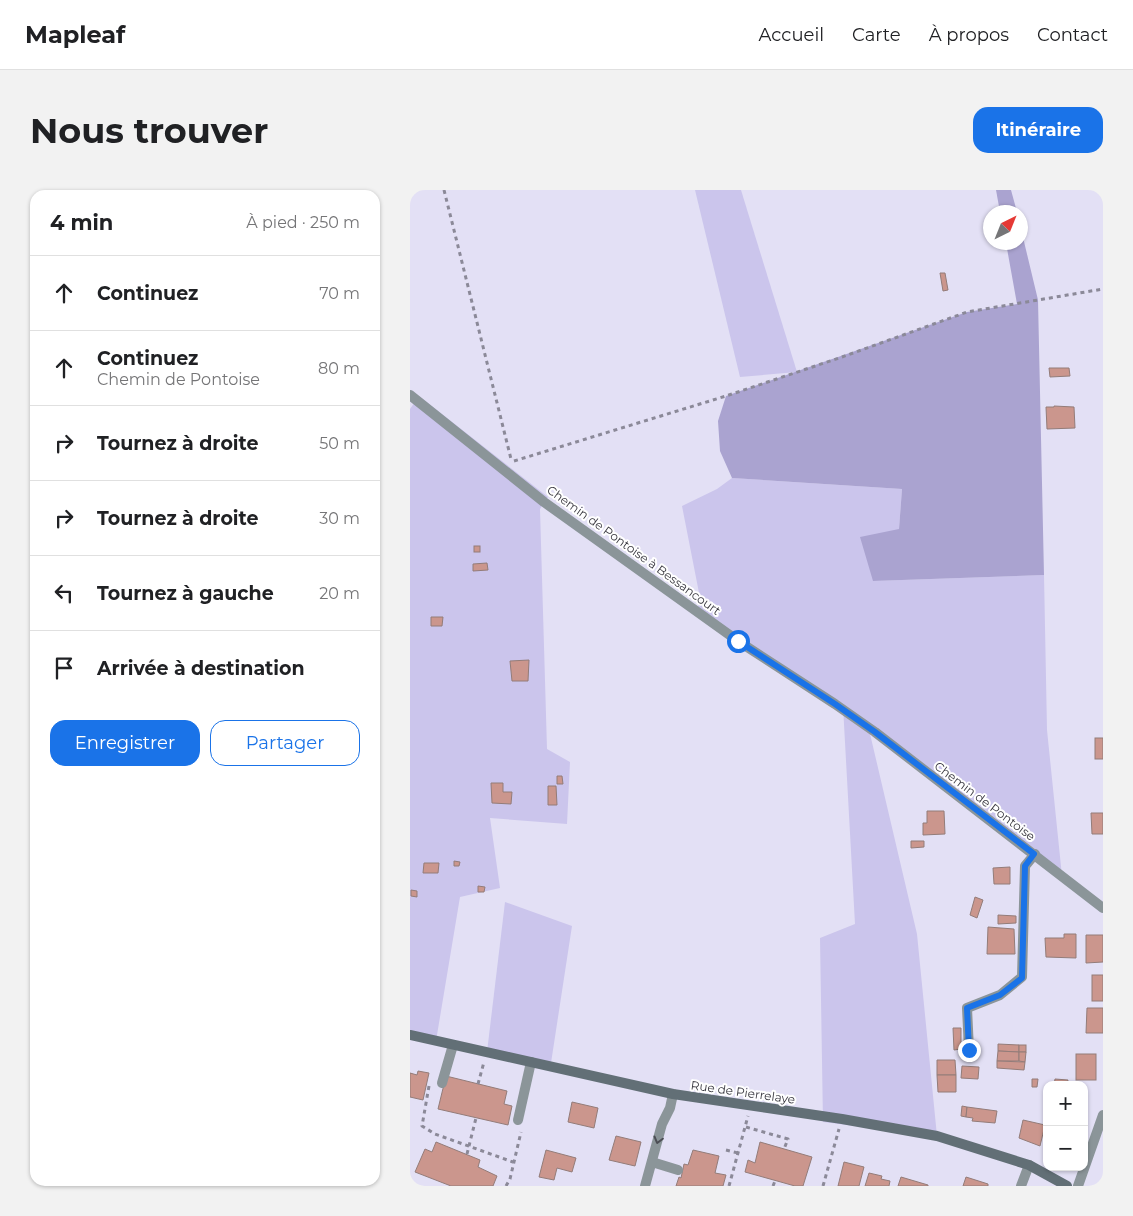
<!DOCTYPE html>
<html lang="fr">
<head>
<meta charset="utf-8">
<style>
  :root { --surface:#fff; --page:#f2f2f2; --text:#202124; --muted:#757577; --line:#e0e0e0; --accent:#1a73e8 }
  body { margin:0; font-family:Montserrat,sans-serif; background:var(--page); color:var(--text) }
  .controls { position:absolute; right:15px; bottom:15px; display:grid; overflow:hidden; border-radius:10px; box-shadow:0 1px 4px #0004 }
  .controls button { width:45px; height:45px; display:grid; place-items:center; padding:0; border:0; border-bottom:1px solid var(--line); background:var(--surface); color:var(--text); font:25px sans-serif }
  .compass { position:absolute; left:573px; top:15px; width:45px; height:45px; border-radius:50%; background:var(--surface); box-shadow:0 1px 4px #0004; rotate:43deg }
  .stop { position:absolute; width:15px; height:15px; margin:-11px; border:4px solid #1a73e8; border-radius:50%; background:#fff }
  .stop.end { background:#1a73e8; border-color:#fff; box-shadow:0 1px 5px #0008 }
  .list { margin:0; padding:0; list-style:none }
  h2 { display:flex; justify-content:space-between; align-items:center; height:65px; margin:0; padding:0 20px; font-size:21px }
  h2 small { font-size:16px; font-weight:400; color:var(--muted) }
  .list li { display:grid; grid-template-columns:32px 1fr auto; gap:15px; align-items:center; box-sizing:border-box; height:75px; padding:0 20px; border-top:1px solid var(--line) }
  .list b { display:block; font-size:19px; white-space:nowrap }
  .list p { margin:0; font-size:16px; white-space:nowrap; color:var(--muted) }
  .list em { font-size:16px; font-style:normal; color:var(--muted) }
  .actions { display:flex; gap:10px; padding:15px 20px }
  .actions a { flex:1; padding:11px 0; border:1px solid var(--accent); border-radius:15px; text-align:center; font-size:18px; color:var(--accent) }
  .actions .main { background:var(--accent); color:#fff }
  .icon { flex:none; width:28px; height:28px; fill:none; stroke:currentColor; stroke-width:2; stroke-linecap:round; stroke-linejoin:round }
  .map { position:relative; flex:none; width:693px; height:996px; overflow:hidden; border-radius:15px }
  header { display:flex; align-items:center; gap:30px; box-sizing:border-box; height:70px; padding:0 25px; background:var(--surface); border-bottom:1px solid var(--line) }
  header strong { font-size:24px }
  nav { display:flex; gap:28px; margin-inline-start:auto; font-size:18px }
  .intro { display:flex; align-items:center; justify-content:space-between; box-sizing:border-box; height:120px; padding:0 30px }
  h1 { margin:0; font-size:35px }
  .button { padding:12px 22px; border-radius:15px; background:var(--accent); color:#fff; font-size:18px; font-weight:700 }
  main { display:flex; gap:30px; padding:0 30px }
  aside { flex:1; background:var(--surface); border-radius:15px; box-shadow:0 1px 4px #0004 }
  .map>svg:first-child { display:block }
</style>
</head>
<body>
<header>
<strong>Mapleaf</strong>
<nav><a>Accueil</a><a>Carte</a><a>À propos</a><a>Contact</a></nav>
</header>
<div class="intro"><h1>Nous trouver</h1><a class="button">Itinéraire</a></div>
<main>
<aside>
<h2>4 min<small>À pied · 250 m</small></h2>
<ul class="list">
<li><svg class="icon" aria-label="ahead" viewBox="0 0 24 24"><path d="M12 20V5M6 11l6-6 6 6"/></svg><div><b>Continuez</b></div><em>70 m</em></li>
<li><svg class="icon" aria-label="ahead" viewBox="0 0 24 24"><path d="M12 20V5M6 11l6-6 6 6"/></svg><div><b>Continuez</b><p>Chemin de Pontoise</p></div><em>80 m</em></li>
<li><svg class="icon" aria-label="right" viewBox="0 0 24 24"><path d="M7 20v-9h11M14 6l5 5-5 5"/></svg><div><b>Tournez à droite</b></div><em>50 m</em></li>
<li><svg class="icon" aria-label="right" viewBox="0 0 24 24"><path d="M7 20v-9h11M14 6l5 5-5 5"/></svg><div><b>Tournez à droite</b></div><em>30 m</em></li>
<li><svg class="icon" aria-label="left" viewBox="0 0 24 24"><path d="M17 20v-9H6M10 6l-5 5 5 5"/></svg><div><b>Tournez à gauche</b></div><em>20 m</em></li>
<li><svg class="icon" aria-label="arrive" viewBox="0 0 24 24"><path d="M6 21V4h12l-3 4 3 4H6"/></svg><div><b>Arrivée à destination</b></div></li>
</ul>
<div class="actions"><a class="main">Enregistrer</a><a>Partager</a></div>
</aside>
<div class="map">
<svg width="693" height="996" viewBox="0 0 693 996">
  <rect width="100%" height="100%" fill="#e3e0f5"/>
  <g fill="#cbc5ec">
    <path d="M285 0H331L387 182 330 187Z"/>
    <path d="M9 206 138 307 130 319 137 559 160 572 157 634 80 628 90 698 50 707 26 851 0 845V219Z"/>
    <path d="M322 288 492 299 489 339 463 391 634 385 637 540 652 686 457 531 507 744 527 946 413 932 410 748 445 734 433 516 328 451 287 417 291 413 272 316 307 299Z"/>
    <path d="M95 712 162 736 141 873 77 862Z"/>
  </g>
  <g fill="#aaa3d0">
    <path d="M586 0H601L607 22H590Z"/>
    <path d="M611 39 628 110 634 385 463 391 450 347 489 339 492 299 322 288 310 261 308 231 316 206 557 122 607 114 596 53 610 52Z"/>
  </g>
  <g fill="#cb968d" stroke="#937c79">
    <path d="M530 83H535L538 100 533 101Z"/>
    <path d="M639 178H659L660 186 640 187Z"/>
    <path d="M644 216 664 217 665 238 637 239 636 217H644Z"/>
    <rect x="64" y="356" width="6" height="6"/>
    <path d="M77 373 78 380 63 381V374Z"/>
    <path d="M21 427H33L32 436H21Z"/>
    <path d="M119 470 118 491H102L100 471Z"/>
    <rect x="685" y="548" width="8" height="21"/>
    <path d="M147 586H152L153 594H147Z"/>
    <path d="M81 593H93V602H102L101 614 82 613Z"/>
    <path d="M138 596H146L147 615H138Z"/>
    <path d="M517 621H534L535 644 513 645V633H517Z"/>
    <path d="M681 623H693V644H682Z"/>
    <path d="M501 651H514V657L501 658Z"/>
    <path d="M44 671 50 672 49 676H44Z"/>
    <path d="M14 673H29L28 683H13Z"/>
    <path d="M600 677V694H584L583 678Z"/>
    <path d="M68 696 75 697 74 702H68Z"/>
    <path d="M1 700 7 701V707L1 706Z"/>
    <path d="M565 707 573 710 567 728 560 725Z"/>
    <path d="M588 725 606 726V733L588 734Z"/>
    <path d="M578 737 604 739 605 764H577Z"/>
    <path d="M654 744H666V768L636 767 635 748H654Z"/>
    <path d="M676 745H693V772L676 773Z"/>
    <rect x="682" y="785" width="11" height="26"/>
    <path d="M677 818H693V843H676Z"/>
    <path d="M543 838H551V859L544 860Z"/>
    <path d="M588 854 609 855V862L588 861Z"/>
    <rect x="609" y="855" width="7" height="7"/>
    <path d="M588 861 609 862V871H587Z"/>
    <path d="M609 862H616L615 872 609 871Z"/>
    <rect x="666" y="864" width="20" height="26"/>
    <path d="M527 870H545L546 885H527Z"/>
    <path d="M587 871 615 872 614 880 587 878Z"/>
    <path d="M552 876 569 877 568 889 551 888Z"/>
    <path d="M8 881 19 883 13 910 0 907V883L7 885Z"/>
    <path d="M527 885H546V902H528Z"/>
    <path d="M36 886 97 901 94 914 102 916 98 935 28 919Z"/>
    <path d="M622 889H628L627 897H622Z"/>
    <path d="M645 889 658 890 657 895H644Z"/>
    <path d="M162 912 188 918 184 938 158 932Z"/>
    <path d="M552 916 557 917 556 927 551 926Z"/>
    <path d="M557 917 587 921 585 933 562 931 563 928 556 927Z"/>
    <path d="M613 930 635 935 630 956 609 948Z"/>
    <path d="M206 946 231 952 225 976 199 970Z"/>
    <path d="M26 952 70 970 68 977 87 986 83 996H41L5 982 15 959 22 962Z"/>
    <path d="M350 952 402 967 393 996H385L335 982 338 970 345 973Z"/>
    <path d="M136 960 166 968 162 982 147 978 144 990 129 987Z"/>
    <path d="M283 960 309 966 305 983 316 985 313 996H266L269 987 271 988 274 974 278 975Z"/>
    <path d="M434 972 454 977 449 996H428Z"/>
    <path d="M459 983 472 986 471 989 480 991 479 996H455Z"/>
    <path d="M491 987 518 995V996H488Z"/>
    <path d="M556 987 578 994V996H553Z"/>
  </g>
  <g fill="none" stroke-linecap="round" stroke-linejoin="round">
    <g stroke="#8b8998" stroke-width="3" stroke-dasharray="4 4" stroke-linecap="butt">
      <path d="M34 0 101 269"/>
      <path d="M104 271 316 206 432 167 557 122 693 99"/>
      <path d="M68 894 74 872"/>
      <path d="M19 896 12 936 25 944 103 972"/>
      <path d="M336 937 378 949 374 959"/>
      <path d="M316 960 328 963"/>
      <path d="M57 964 66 928"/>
      <path d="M96 996 100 989 111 942"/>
      <path d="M319 996 338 926"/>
      <path d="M363 996 365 991"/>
      <path d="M413 996 429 939"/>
    </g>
    <g stroke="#8b9599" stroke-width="10">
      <path d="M559 860 557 818 590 805 612 787 615 676 625 664"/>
      <path d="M32 893 43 855"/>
      <path d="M108 930 121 872"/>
      <path d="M242 972 268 980"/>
    </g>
    <g stroke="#8b9599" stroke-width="10">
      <path d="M0 205 134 312 328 451 425 514 465 542 693 718"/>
      <path d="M235 996 252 934 260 918 263 904"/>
      <path d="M611 996 619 975"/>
      <path d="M668 996 693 925"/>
    </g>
    <path stroke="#626f76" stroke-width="10" d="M0 845 263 904 432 929 527 946 619 975 657 996"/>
  </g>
  <defs><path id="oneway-chevron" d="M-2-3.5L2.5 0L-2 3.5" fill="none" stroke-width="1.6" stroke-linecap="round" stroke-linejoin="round" transform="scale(1.25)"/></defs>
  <use stroke="#4c4e55" href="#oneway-chevron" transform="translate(248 950) rotate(105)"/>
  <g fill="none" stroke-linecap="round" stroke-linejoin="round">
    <path stroke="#1a73e8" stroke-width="6" d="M328 451 425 514 465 542 624 664 615 676 612 788 590 805 557 818 559 860"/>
  </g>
  <g text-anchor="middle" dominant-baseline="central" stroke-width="4" stroke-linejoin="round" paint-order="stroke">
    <g font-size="12" fill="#37363e" stroke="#fff">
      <text transform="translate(224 360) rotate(36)">Chemin de Pontoise à Bessancourt</text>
      <text transform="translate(575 611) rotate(37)">Chemin de Pontoise</text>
      <text transform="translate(333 902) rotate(8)">Rue de Pierrelaye</text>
    </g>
  </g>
</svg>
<div class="controls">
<button>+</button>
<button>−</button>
</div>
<svg class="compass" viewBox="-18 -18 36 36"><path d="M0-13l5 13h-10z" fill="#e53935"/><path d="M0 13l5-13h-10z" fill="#757577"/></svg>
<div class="stop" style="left:328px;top:451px"></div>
<div class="stop end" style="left:559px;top:860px"></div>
</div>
</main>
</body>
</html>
